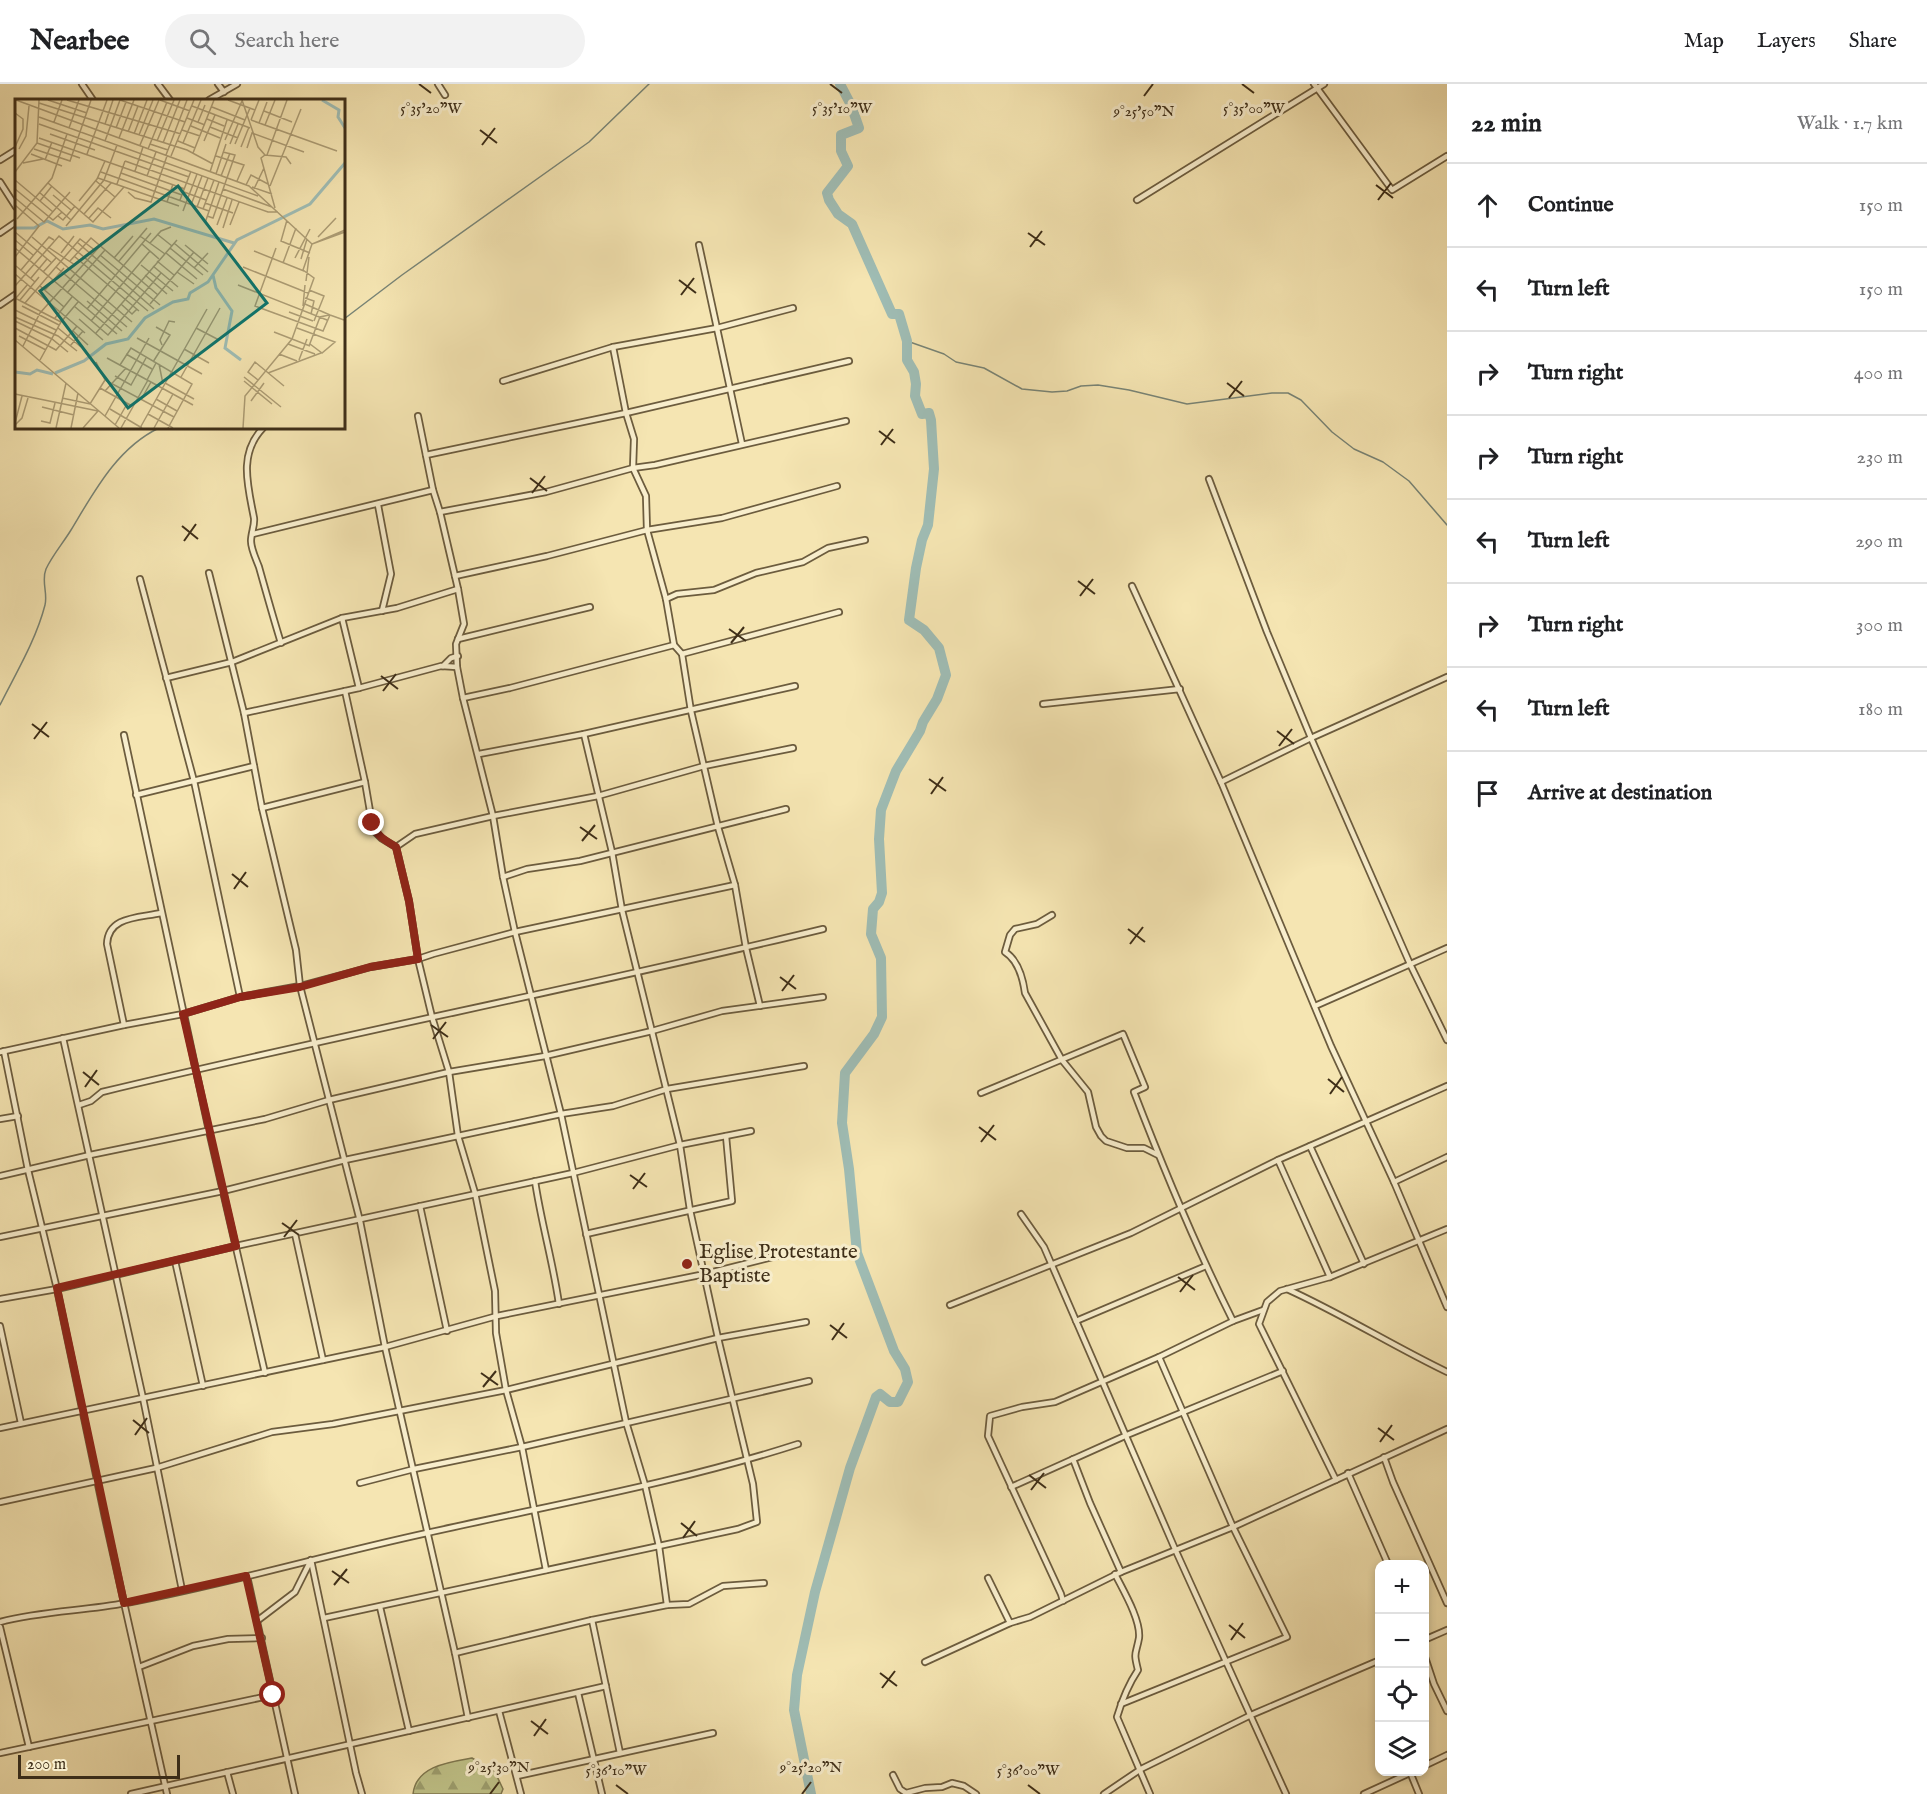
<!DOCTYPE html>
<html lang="en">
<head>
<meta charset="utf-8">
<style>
  :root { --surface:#fff; --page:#f2f2f2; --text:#202124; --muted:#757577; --line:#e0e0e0 }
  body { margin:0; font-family:"IM FELL English",serif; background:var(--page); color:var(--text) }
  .controls { position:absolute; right:18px; bottom:18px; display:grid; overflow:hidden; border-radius:12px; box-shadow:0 3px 9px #0003 }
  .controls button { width:54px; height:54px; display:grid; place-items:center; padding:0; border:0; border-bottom:2px solid var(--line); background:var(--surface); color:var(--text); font:30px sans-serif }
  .scale { position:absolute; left:18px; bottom:15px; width:162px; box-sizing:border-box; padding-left:6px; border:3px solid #3e2e18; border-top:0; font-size:16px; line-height:21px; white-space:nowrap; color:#3e2e18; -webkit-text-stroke:4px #f8eecd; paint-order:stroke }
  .stop { position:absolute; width:18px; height:18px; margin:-14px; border:4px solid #8f2418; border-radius:50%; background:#fff }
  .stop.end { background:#8f2418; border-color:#fff; box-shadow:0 2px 6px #0008 }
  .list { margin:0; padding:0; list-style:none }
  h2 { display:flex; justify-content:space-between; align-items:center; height:78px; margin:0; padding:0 24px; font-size:26px }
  h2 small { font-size:20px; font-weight:400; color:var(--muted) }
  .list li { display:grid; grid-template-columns:39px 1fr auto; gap:18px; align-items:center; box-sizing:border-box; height:84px; padding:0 24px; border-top:2px solid var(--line) }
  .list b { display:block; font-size:22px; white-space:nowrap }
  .list em { font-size:20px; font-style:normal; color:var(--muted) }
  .icon { flex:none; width:33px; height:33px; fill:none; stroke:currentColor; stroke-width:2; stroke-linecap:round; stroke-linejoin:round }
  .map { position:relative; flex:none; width:1447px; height:1710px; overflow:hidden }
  header { display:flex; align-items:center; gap:36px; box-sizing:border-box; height:84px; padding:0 30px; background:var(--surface); border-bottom:2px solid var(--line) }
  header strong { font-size:28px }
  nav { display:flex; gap:33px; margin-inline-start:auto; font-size:21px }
  .search { width:420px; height:54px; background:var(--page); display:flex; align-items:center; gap:15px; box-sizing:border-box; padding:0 21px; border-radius:33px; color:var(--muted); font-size:22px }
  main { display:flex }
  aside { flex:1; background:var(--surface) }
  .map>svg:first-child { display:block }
</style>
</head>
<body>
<header>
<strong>Nearbee</strong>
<div class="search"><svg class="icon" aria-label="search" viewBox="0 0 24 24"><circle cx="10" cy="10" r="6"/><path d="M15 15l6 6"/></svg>Search here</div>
<nav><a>Map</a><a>Layers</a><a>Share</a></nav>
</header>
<main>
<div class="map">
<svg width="1447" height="1710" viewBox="0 0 1447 1710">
  <defs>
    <pattern id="forest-firs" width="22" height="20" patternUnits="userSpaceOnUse" patternTransform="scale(1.5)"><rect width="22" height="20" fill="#c0c389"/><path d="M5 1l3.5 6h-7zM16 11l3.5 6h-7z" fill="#9d9f6f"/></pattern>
  </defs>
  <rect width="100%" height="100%" fill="#f5e5b2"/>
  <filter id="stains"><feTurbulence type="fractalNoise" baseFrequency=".00333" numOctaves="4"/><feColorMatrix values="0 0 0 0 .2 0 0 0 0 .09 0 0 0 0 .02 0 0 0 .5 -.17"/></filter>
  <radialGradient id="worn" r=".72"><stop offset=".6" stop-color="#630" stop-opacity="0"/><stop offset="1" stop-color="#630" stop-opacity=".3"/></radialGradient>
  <path fill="url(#forest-firs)" stroke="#7f7850" stroke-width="1.5" d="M472 1674 495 1688 503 1705 501 1710H413C416 1682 449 1678 472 1674Z"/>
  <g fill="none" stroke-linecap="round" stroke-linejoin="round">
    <g stroke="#788476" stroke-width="1.5">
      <path d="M344 235 402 191 589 58 649 0"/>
      <path d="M907 257 944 270 956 278 984 284 1022 305 1052 308 1067 307 1081 302 1098 301 1129 306 1187 320 1272 309H1288L1301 316 1332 348 1354 365 1383 378 1409 397 1447 441"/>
      <path d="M0 621C16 589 36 556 45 521 48 509 41 497 46 485 52 472 63 459 71 446 94 408 117 364 159 344"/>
    </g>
    <path stroke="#9fbdb5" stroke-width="10" d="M811 1710 794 1626 797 1591 815 1508 850 1384 876 1313 880 1310 890 1318H898L908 1298 905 1285 894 1267 857 1169 849 1085 842 1039 845 989 874 950 882 933 881 874 871 850 873 825 879 818 882 809 879 755 881 726 896 687 920 647 923 638 937 615 946 591 939 564 924 546 909 536 916 484 922 456 928 441 934 385 931 336 929 329 922 330 915 312 916 300 914 288 907 276V257L899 230H892L852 140 838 130 829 116 827 109 848 82 841 67V51L859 44 851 21 840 0"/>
    <g stroke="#6c5c3e" stroke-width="8">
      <g id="minor">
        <path d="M82 0 93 16"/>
        <path d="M158 0 170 16"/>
        <path d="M218 0 224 8"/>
        <path d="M438 0 445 11"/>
        <path d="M1314 0 1392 106 1447 72"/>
        <path d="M209 16 237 0"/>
        <path d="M0 76 16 66"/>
        <path d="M0 98 16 123"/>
        <path d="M1137 116 1324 0"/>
        <path d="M0 149 16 138"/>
        <path d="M699 161 742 360"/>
        <path d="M0 221 16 210"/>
        <path d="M613 263 626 329 634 355 633 384 646 412 647 446 666 515 674 561 682 570 691 627 718 743 735 801 746 864 760 922"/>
        <path d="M503 297 613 263 717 244 793 224"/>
        <path d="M418 332 433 406 440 428 458 505 464 540 456 560 457 583 463 614 493 732 503 793 515 848 561 1030 626 1338 645 1401 659 1462 667 1521"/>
        <path d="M263 344C238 370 248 402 254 434 255 441 251 449 251 457 251 465 256 475 259 483 266 508 273 533 281 559"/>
        <path d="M426 371 626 329 849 277"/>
        <path d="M1209 395 1267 548 1311 654 1410 880 1447 956"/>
        <path d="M378 421 391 490 382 527"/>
        <path d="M440 428 546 408 633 384 655 381 846 337"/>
        <path d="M253 450 433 406"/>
        <path d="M209 489 244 629 262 724 296 866 300 902 360 1137 385 1263 455 1569 468 1634"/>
        <path d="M455 492 547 472 647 446 722 434 837 402"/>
        <path d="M140 495 194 697 240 913"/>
        <path d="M1132 502 1221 698 1331 962 1394 1098 1447 1223"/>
        <path d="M666 515 677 510 714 506 756 489 803 478 828 464 865 456"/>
        <path d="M342 534 359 604"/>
        <path d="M458 555 590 523"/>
        <path d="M682 570 839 528"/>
        <path d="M443 582 451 574 458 572"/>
        <path d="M166 594 232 578 342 534 397 524 458 505"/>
        <path d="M345 607 365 698 372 739 375 748 381 754 396 763 409 817 418 875 432 933 449 988 458 1052 475 1109 495 1207 496 1249 506 1306 522 1363 546 1486"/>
        <path d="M463 614 510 604 674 561"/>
        <path d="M1043 620 1180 605"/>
        <path d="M244 629 359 604 441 582 457 583"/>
        <path d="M124 651 209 1047 265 1289"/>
        <path d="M479 670 584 650 795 602"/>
        <path d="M1221 698 1311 654 1447 593"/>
        <path d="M136 711 254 682"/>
        <path d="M262 724 365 698"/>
        <path d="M396 763 415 750 493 732 598 712 704 682 793 664"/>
        <path d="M503 793 527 785 580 777 786 725"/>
        <path d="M1052 831 1037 840 1015 845 1010 851 1005 868C1018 876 1023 895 1025 909L1062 976 1088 1008 1096 1043 1101 1052 1106 1057 1127 1064H1144L1158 1071"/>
        <path d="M1315 922 1447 864"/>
        <path d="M124 941 107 860C108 832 139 834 161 829"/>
        <path d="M63 954 143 1314 182 1506"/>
        <path d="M4 967 28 1086 57 1205 105 1434 167 1710"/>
        <path d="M0 968 124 941 183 930 240 913 300 902 371 883 418 875 433 870 515 848 735 801"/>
        <path d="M981 1009 1123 950 1145 1003 1134 1008C1164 1086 1196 1163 1233 1237"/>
        <path d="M79 1021 91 1017 102 1008C342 950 584 903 823 845"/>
        <path d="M0 1035 18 1032"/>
        <path d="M1310 1062 1364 1180"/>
        <path d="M1278 1076 1330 1193"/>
        <path d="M0 1092 90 1071 265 1035 329 1016 449 988 545 972 652 947 722 927 823 913"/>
        <path d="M535 1097C541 1138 553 1178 559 1220"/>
        <path d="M1394 1098 1447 1073"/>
        <path d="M420 1122 447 1247"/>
        <path d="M1021 1130 1044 1163 1175 1465 1286 1710"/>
        <path d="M295 1150 323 1276"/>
        <path d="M586 1150 732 1117 726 1052"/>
        <path d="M0 1153 223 1107 345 1076 458 1052 561 1030 613 1022 667 1005 804 982"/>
        <path d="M175 1177 203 1302"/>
        <path d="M1287 1205C1342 1230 1393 1262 1447 1288"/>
        <path d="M0 1215 57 1205 236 1162 573 1089 680 1061 751 1047"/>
        <path d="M950 1221 1131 1149 1278 1076 1447 1002"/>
        <path d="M1076 1237 1206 1182"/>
        <path d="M0 1242 21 1339"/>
        <path d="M0 1344 385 1263 497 1232 705 1190 792 1168"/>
        <path d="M1384 1373 1393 1398 1447 1519"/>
        <path d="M1073 1375 1090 1419 1121 1488"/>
        <path d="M1348 1389 1388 1480"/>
        <path d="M1336 1396 1259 1240 1267 1218 1280 1207 1330 1193 1447 1145"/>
        <path d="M360 1399 414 1385 522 1363 809 1297"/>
        <path d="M1011 1403 1127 1351 1283 1287"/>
        <path d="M0 1418 156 1384 272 1348 333 1340 506 1306 718 1254 806 1238"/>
        <path d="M311 1476 356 1689 362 1710"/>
        <path d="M1115 1490C1123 1506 1141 1536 1139 1554 1136 1571 1133 1567 1138 1586 1128 1601 1122 1616 1117 1633L1150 1710"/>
        <path d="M247 1492 295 1710"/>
        <path d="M988 1494 1010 1539"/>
        <path d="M1063 1517 1061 1510 988 1352 990 1332 1022 1323 1055 1318 1159 1273 1233 1237 1263 1226"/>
        <path d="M380 1523 409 1647"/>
        <path d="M324 1534 738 1445 757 1438 753 1400 718 1254 690 1126 680 1061 622 826 612 768 584 650"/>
        <path d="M592 1536 620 1669"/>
        <path d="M257 1537 295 1508 311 1476"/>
        <path d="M0 1538C41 1527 84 1527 126 1519 227 1500 326 1471 427 1449 551 1421 677 1399 798 1360"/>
        <path d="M0 1543 29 1663"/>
        <path d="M1424 1556 1447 1546"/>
        <path d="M455 1569 592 1536 667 1521 689 1520 723 1502 764 1499"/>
        <path d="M1424 1570 1434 1600 1447 1627"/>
        <path d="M925 1578 1010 1539 1030 1533 1121 1488 1233 1443 1447 1345"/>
        <path d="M139 1583 193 1562 228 1555 262 1554"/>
        <path d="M578 1609 602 1710"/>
        <path d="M1121 1620 1287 1553 1233 1443 1159 1273"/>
        <path d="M499 1627 521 1710"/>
        <path d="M0 1669 273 1611"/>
        <path d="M1424 1682 1447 1671"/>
        <path d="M227 1688 233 1710"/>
        <path d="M1410 1688 1419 1710"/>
        <path d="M893 1691 900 1705 906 1709 925 1704 942 1703 952 1699 964 1702 976 1710"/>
        <path d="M517 1692 713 1649"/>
        <path d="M131 1710 606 1602"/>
        <path d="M1104 1710 1141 1685 1251 1631 1380 1576"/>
        <path d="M1364 1710 1412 1688"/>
      </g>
    </g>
    <use href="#minor" stroke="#f8eecd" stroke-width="4.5"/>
  </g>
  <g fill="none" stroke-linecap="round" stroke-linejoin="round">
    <path stroke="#8f2418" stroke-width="8" d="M273 1611 246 1492 124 1519 57 1204 236 1162 183 930 240 913 300 903 370 883 418 875 409 817 396 763C384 756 377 752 372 739"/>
  </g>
  <path fill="none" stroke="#3e2e18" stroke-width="2" d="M419 0 431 9M830 0 842 9M1242 0 1254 9M1144 12 1153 0M480 46 497 59M482 61 495 44M1376 101 1393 114M1378 116 1391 99M1028 149 1045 161M1030 163 1042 147M679 196 696 209M681 211 694 194M1227 299 1244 312M1229 314 1242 297M879 347 895 359M881 361 893 345M530 394 547 407M532 409 545 392M182 442 198 455M184 457 196 440M1078 497 1095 510M1080 512 1093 495M729 545 746 557M731 559 744 543M381 592 398 605M383 607 396 590M32 640 49 653M1277 647 1294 660M34 655 47 638M1279 662 1292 645M929 695 946 707M931 710 943 693M580 743 597 755M582 757 595 741M232 790 248 803M234 805 246 788M1128 845 1145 858M1130 860 1143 843M780 893 796 905M782 907 794 891M431 941 448 953M433 955 446 938M83 988 99 1001M1328 995 1344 1008M85 1003 97 986M1330 1010 1342 993M979 1043 996 1056M981 1058 994 1041M630 1091 647 1103M633 1105 645 1089M282 1139 299 1151M284 1153 297 1136M1178 1193 1195 1206M1180 1208 1193 1191M830 1241 847 1254M832 1256 844 1239M481 1289 498 1301M483 1303 496 1287M133 1336 149 1349M1378 1344 1394 1356M135 1351 147 1334M1380 1358 1392 1341M1029 1391 1046 1404M1031 1406 1044 1389M681 1439 697 1452M683 1454 695 1437M332 1487 349 1499M334 1501 347 1485M1229 1541 1245 1554M1231 1556 1243 1539M880 1589 897 1602M882 1604 895 1587M531 1637 548 1650M534 1652 546 1635M616 1701 628 1710M1028 1701 1040 1710M490 1710 499 1698M802 1710 811 1698"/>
  <circle fill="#8f2418" stroke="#f8eecd" stroke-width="2" cx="687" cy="1180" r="6"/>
  <g text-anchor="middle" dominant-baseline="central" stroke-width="6" stroke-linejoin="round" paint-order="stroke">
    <g font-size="21" fill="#3e2e18" stroke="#f8eecd" text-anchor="start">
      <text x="699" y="1168">Eglise Protestante<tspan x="699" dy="24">Baptiste</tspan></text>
    </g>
  </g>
  <g transform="translate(15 15)">
    <rect width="330" height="330" fill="#f5e5b2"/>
    <path fill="none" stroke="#9fbdb5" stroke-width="3" d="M307 1 324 11 323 18 330 29M0 129H19L32 122 48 130 75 126 88 130 139 120 219 144M198 176 201 189 217 212 210 249 226 261M0 273 15 275 22 271 38 275M40 274 69 262 91 245 113 240 130 219 158 203 173 200 175 194 193 183 222 141 295 105 330 64"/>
    <path fill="none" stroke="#ac9c74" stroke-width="1.5" d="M1 1 234 87 297 145M33 1 72 14M52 1 166 35M105 1 170 23M145 1 175 12M213 1 240 11M227 1 243 48 250 56 271 58 276 65M24 4 172 51 198 65M177 7 235 29M197 8 230 21M249 12 277 23M0 14 8 20V30L0 48M24 18 243 97M172 19 190 26M192 20 209 27M236 21 322 52M236 21 244 1M39 23 47 1M183 23 190 6M244 24 252 3M24 25 174 78M90 25 98 1M250 26 260 1M176 27 205 39M195 28 223 39M54 29 64 1M101 29 111 3M167 31 185 37M113 33 123 7M35 35 80 51M119 35 132 1M124 36 138 1M24 39 170 90M104 39 119 1M210 41 227 2M90 42 105 1M142 42 159 1M163 42 180 49M189 42 200 16M22 44 65 59M148 44 165 1M168 44 186 1M135 45 153 51M215 45 223 25M220 45 235 9M125 46 144 1M226 48 234 28M232 49 237 34 289 53M4 50 11 37 14 7M19 50 55 62 76 1M133 50 152 3M178 54 199 1M16 55 47 67M72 55 92 1M151 56 172 1M250 56 246 59 260 109M252 56 272 1M156 57 179 1M201 57 229 66 222 82M30 61 37 43M110 62 253 113H263M8 64 28 60M120 72 128 48M0 73 22 44 24 1M86 73 194 112M195 73 212 21M106 74 167 96M201 75 211 45M132 77 141 53M206 77 215 54M83 79 164 107M0 81 38 113M81 82 100 98M33 84 78 123 109 88M102 85 110 62M231 86 236 76 253 85M255 87 286 10M237 88 257 95M0 90 38 121 47 113M208 90 257 108M239 90 249 69M24 93 56 121M113 93 120 99 136 103 152 57M169 93 191 101M38 96 56 111M0 99 29 123 55 93M165 101 176 72M25 102 37 87M64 102 82 80 90 62M152 103 158 85M190 104 218 114M0 106 24 127 0 158M176 106 187 77M182 108 193 79M188 110 199 81M168 112 182 75M69 115 96 84M43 117 48 121 60 107M192 117 198 119 220 56 208 53M74 119 83 109 96 119M2 120 37 79 52 35M272 121 266 142 295 154M190 124 204 83M202 126 212 99M215 126 224 103M51 127 89 81 102 46M208 129 217 101M0 133 37 164M142 135 157 147M125 137 150 155M17 138 117 223M303 138 321 119M0 141 18 156M62 143 139 210M135 144 146 132 156 128M159 144 193 173M127 145 144 160M297 145 330 133M170 146 193 165M33 148 60 166M0 149 102 235M155 149 188 176M261 149 240 207 308 232 315 216 329 221M239 152 289 172M46 154 59 137M151 154 182 180M85 156 145 206M59 157 124 212M99 159 118 137M280 159 295 130M286 160 292 140M55 162 76 139 143 196M104 162 132 129M142 162 159 176M268 164 281 129M126 166 158 192M1 167 20 183M138 167 163 188M41 168 112 228M228 168 293 194M179 169 193 154M6 171 34 138 39 141M28 173 41 159M162 173 179 185M0 175 70 234M130 176 152 195M16 179 32 160M291 182 294 158M223 186 312 221M0 187 44 137 133 212M25 187 49 208M30 191 49 169M294 191 309 197 299 222M52 194 90 151M0 199 46 223M1 199 13 185M290 199 299 202 296 215M5 201 24 178M72 202 107 232M10 204 65 140 81 152M106 205 117 215 122 210M135 205 179 153M290 205 315 216M7 207 44 226M59 207 93 236 146 174M288 207 290 186M72 210 136 134M0 211 41 231M274 213 298 222M0 218 43 237 62 252M40 219 57 198M64 220 88 241M0 222 37 240 53 253M76 222 135 152M0 229 41 251 62 227M43 229 66 248M181 229 204 241M282 229 320 243 307 254 295 245M58 232 73 246M259 233 277 240M81 234 162 141M4 237 31 251M122 239 187 275M277 240 295 247M0 241 104 329M273 245 300 255M147 246 145 241 154 222 160 223M8 247 25 214 85 147M55 247 68 232M294 247 305 218 314 216M169 250 194 264M111 255 137 270M264 255 282 262M92 259 178 306M25 261 46 223 63 203M284 261 292 240M81 263 90 281 159 318M138 263 155 236 141 228M144 265 148 285M105 266 116 249 177 285 153 329M253 274 306 254M100 277 116 286 131 259M166 278 205 209M229 278 266 308M132 281 141 264M243 281 233 273 240 263 269 287M229 282 257 305M150 284 179 300M85 289 117 307M90 292 111 269M0 295 83 312M47 299 75 305 90 281M127 299 136 283M141 300 162 312M236 302 249 284M27 308 59 316M95 310 127 329M133 315 158 329M90 317 134 239M26 322 35 324 40 304M0 324 7 297M0 326 7 319 13 299M100 326 112 305M41 329 51 284M56 329 63 294M68 329 83 312M106 329 133 281M125 329 192 210M139 329 158 295M228 329 230 297 277 240 299 179 288 171 297 145 330 131"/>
    <path fill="#0f766e" fill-opacity="0.15" stroke="#0f766e" stroke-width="3" d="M163 87 252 204 113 309 25 192Z"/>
    <rect width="330" height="330" fill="none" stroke="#3e2e18" stroke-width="3"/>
  </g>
  <g font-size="15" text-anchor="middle" fill="#3e2e18" stroke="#f8eecd" stroke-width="6" stroke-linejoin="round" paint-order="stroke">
    <text x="431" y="29">5°35'20"W</text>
    <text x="842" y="29">5°35'10"W</text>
    <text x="1254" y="29">5°35'00"W</text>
    <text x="1144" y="32">9°25'50"N</text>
    <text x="499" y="1688">9°25'30"N</text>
    <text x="811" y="1688">9°25'20"N</text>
    <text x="616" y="1691">5°36'10"W</text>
    <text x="1028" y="1691">5°36'00"W</text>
  </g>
  <rect width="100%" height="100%" filter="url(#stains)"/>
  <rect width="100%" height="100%" fill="url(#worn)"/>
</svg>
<div class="controls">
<button>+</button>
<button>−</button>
<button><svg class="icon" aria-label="locate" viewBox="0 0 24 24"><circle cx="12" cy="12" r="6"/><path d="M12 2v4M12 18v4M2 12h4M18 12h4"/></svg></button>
<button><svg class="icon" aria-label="layers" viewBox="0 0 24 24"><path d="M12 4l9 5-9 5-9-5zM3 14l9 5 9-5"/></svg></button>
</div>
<div class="scale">200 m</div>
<div class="stop" style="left:273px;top:1611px"></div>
<div class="stop end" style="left:372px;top:739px"></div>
</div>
<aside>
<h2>22 min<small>Walk · 1.7 km</small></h2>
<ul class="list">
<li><svg class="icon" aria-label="ahead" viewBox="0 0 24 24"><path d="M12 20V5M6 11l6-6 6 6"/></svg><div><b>Continue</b></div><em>150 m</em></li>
<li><svg class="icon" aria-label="left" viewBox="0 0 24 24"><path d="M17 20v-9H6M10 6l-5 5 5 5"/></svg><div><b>Turn left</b></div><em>150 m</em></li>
<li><svg class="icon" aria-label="right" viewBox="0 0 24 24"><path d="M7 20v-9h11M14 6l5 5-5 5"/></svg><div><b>Turn right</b></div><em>400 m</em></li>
<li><svg class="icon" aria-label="right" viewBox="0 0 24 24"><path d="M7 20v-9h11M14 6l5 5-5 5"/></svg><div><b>Turn right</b></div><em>230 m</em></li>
<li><svg class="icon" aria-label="left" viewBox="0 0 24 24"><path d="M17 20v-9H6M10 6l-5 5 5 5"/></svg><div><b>Turn left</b></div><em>290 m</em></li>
<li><svg class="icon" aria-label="right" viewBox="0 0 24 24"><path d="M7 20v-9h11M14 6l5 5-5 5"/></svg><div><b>Turn right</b></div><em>300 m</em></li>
<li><svg class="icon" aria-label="left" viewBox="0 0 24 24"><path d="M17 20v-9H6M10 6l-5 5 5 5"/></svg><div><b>Turn left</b></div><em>180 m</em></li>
<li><svg class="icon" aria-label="arrive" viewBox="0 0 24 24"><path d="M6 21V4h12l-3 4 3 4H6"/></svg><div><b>Arrive at destination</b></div></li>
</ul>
</aside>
</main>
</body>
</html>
